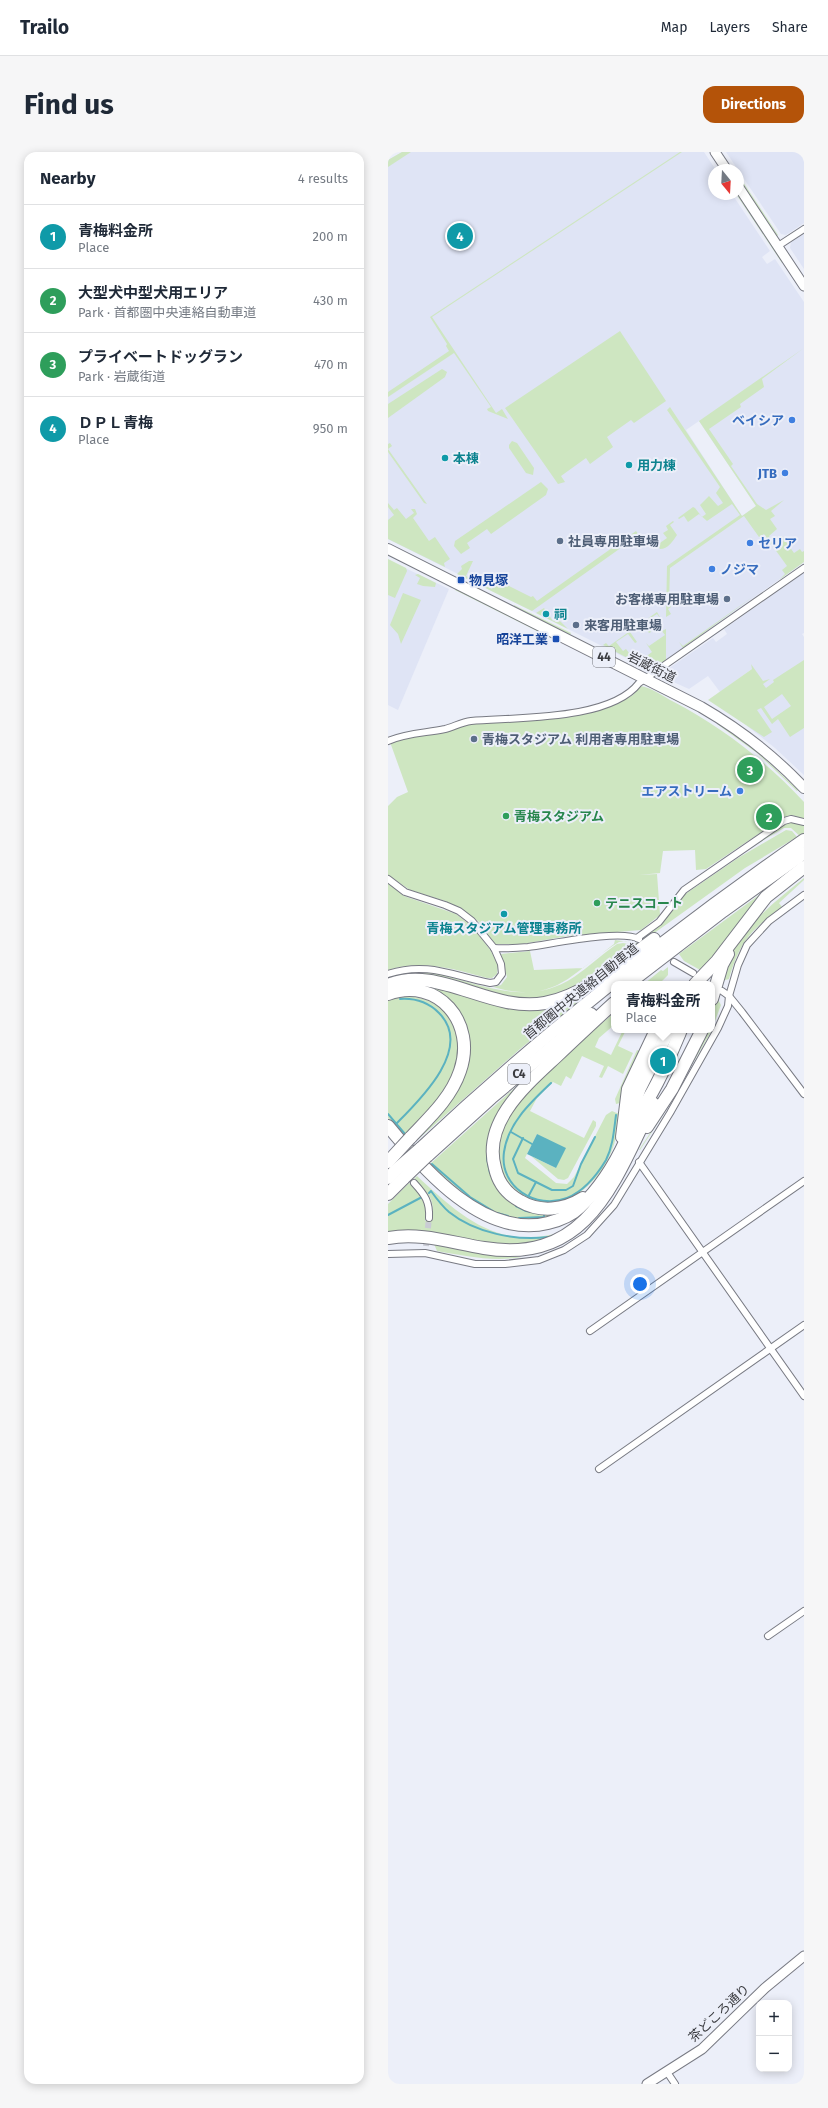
<!DOCTYPE html>
<html lang="en">
<head>
<meta charset="utf-8">
<style>
  :root { --surface:#fff; --page:#f6f6f7; --text:#1f2937; --muted:#747a83; --line:#e0e1e3; --accent:#b45309 }
  body { margin:0; font-family:"Fira Sans","Noto Sans JP",sans-serif; background:var(--page); color:var(--text) }
  .controls { position:absolute; right:12px; bottom:12px; display:grid; overflow:hidden; border-radius:8px; box-shadow:0 2px 10px #0003 }
  .controls button { width:36px; height:36px; display:grid; place-items:center; padding:0; border:0; border-bottom:1px solid var(--line); background:var(--surface); color:var(--text); font:20px sans-serif }
  .compass { position:absolute; left:320px; top:12px; width:36px; height:36px; border-radius:50%; background:var(--surface); box-shadow:0 2px 10px #0003; rotate:162deg }
  .you { position:absolute; left:252px; top:1132px; width:14px; height:14px; margin:-10px; border:3px solid #fff; border-radius:50%; background:#1a73e8; box-shadow:0 0 0 6px #1a73e833 }
  .badge { display:grid; place-items:center; width:26px; height:26px; border-radius:50%; background:var(--accent); color:#fff; font-size:13px; font-weight:700 }
  .pin { position:absolute; translate:-50% -50%; border:2px solid #fff; box-shadow:0 1px 4px #0006 }
  .popup { position:absolute; left:223px; top:829px; width:104px; height:52px; box-sizing:border-box; display:grid; place-content:center; border-radius:8px; background:var(--surface); filter:drop-shadow(0 1px 3px #0005); font-size:13px; white-space:nowrap; color:var(--muted) }
  .popup b { font-size:15px; color:var(--text) }
  .popup::after { content:''; position:absolute; left:50%; top:100%; margin-left:-8px; border:8px solid transparent; border-top-color:var(--surface) }
  .list { margin:0; padding:0; list-style:none }
  h2 { display:flex; justify-content:space-between; align-items:center; height:52px; margin:0; padding:0 16px; font-size:17px }
  h2 small { font-size:13px; font-weight:400; color:var(--muted) }
  .list li { display:grid; grid-template-columns:26px 1fr auto; gap:12px; align-items:center; box-sizing:border-box; height:64px; padding:0 16px; border-top:1px solid var(--line) }
  .list b { display:block; font-size:15px; white-space:nowrap }
  .list p { margin:0; font-size:13px; white-space:nowrap; color:var(--muted) }
  .list em { font-size:13px; font-style:normal; color:var(--muted) }
  .map { position:relative; flex:none; width:416px; height:1932px; overflow:hidden; border-radius:12px }
  header { display:flex; align-items:center; gap:24px; box-sizing:border-box; height:56px; padding:0 20px; background:var(--surface); border-bottom:1px solid var(--line) }
  header strong { font-size:19px }
  nav { display:flex; gap:22px; margin-inline-start:auto; font-size:14px }
  .intro { display:flex; align-items:center; justify-content:space-between; box-sizing:border-box; height:96px; padding:0 24px }
  h1 { margin:0; font-size:28px }
  .button { padding:10px 18px; border-radius:12px; background:var(--accent); color:#fff; font-size:14px; font-weight:700 }
  main { display:flex; gap:24px; padding:0 24px }
  aside { flex:1; background:var(--surface); border-radius:12px; box-shadow:0 2px 10px #0003 }
  .map>svg:first-child { display:block }
</style>
</head>
<body>
<header>
<strong>Trailo</strong>
<nav><a>Map</a><a>Layers</a><a>Share</a></nav>
</header>
<div class="intro"><h1>Find us</h1><a class="button">Directions</a></div>
<main>
<aside>
<h2>Nearby<small>4 results</small></h2>
<ul class="list">
<li><span class="badge" style="background:#0f9aa8">1</span><div><b>青梅料金所</b><p>Place</p></div><em>200 m</em></li>
<li><span class="badge" style="background:#2e9e5b">2</span><div><b>大型犬中型犬用エリア</b><p>Park · 首都圏中央連絡自動車道</p></div><em>430 m</em></li>
<li><span class="badge" style="background:#2e9e5b">3</span><div><b>プライベートドッグラン</b><p>Park · 岩蔵街道</p></div><em>470 m</em></li>
<li><span class="badge" style="background:#0f9aa8">4</span><div><b>ＤＰＬ青梅</b><p>Place</p></div><em>950 m</em></li>
</ul>
</aside>
<div class="map">
<svg width="416" height="1932" viewBox="0 0 416 1932">
  <rect width="100%" height="100%" fill="#eceff9"/>
  <g fill="#dfe4f5" fill-rule="evenodd">
    <path d="M14 0H316L328 18H326V42H344L382 99 374 105 379 112 387 107 416 150V410L265 517H260L0 387V8ZM311 269 368 354 354 364 298 278Z"/>
    <path d="M338 0H416V71L398 83 393 82Z"/>
    <path d="M416 82V117L402 96 403 90Z"/>
    <path d="M17 416 61 437 10 558 0 553V439Z"/>
    <path d="M416 421V481L414 482 416 485V623L387 596 359 574 364 517 332 540 320 524 301 537 281 528 277 519 325 486 328 490 339 482 336 477Z"/>
  </g>
  <g fill="#cee6c1" fill-rule="evenodd">
    <path d="M14 0H23L0 15V8Z"/>
    <path d="M292 0H294L44 165 108 261 114 257 120 267 100 259 99 257 103 255 66 201 0 245V240L61 199 58 194 59 192 42 165Z"/>
    <path d="M353 27 390 83 389 84 352 28Z"/>
    <path d="M348 42H349L395 111H394Z"/>
    <path d="M232 179 278 249 246 271 243 268 219 285 225 295 202 312 198 306 173 324 177 330 170 332 117 256Z"/>
    <path d="M416 196 374 227 376 235 352 252 353 255 321 277 345 312 343 314 369 352 378 358 396 348 383 359 387 364 382 367 389 377 381 384 385 390 394 384 406 401 412 397 414 400 416 399V410L391 428 397 422 394 418 399 414 376 382 371 385 356 364 282 416 281 451 283 455 280 457 283 462 278 465 279 414 352 363 344 352 319 369 311 362 300 370 296 364 291 367 290 366 305 355 307 356 314 365 318 362 312 353 321 344 330 354 335 351 328 341 332 335 279 258 282 255 354 364 368 354 311 269Z"/>
    <path d="M54 217 59 220 57 225 0 266V252Z"/>
    <path d="M124 289 129 291 146 316 145 323 138 321 121 296V293Z"/>
    <path d="M2 291 4 294 0 297 39 352 36 351 0 300V292Z"/>
    <path d="M153 330 160 337 158 343 103 382 99 377 79 391 82 396 73 402 66 394 67 389Z"/>
    <path d="M0 351 6 358 9 356 18 367 26 361 23 357H27L29 362 25 366 41 389 47 385 62 407 56 411 57 415 0 387V368L6 363 0 355Z"/>
    <path d="M285 369 286 370 282 373 289 383C285 389 280 397 272 397L269 393 279 386 275 381 280 378 278 374Z"/>
    <path d="M248 379 251 383 144 459 69 422 74 417 73 414 81 409H85L78 424 104 437 110 425 115 431 143 445 145 444 149 449Z"/>
    <path d="M0 407 18 416 19 419 7 446 0 443Z"/>
    <path d="M30 422 48 431 47 435 35 434 29 432 32 426 27 423Z"/>
    <path d="M68 437 164 485 163 486 67 438Z"/>
    <path d="M15 441 33 448 13 492 10 482 2 473Z"/>
    <path d="M366 444 295 496 291 490 295 494Z"/>
    <path d="M126 453 183 481 182 483 126 454Z"/>
    <path d="M156 456 165 469 169 466 180 477 148 461Z"/>
    <path d="M269 460 273 467 269 470 272 466 269 462 256 470 263 480 261 481 254 472 242 480 249 490 247 491 240 482 228 490 235 499 238 497 245 506 247 504 245 500 252 509 264 500 258 491 261 494 277 483 274 479 278 477V508L265 517H260L215 493 218 491 221 494Z"/>
    <path d="M416 508V576L402 585 390 567 384 572 373 556 369 558 384 580 376 585 320 548 364 517 363 512 375 529 382 527 375 532 378 536 386 530 385 528ZM394 542 403 554 384 567 376 555Z"/>
    <path d="M252 534C263 535 276 545 286 550 335 576 378 609 416 650V667L404 663 396 665 318 717 308 718 307 698 275 699 272 721 251 723 269 722 272 763 253 778 180 784 134 792H107L91 770 75 758 57 749 22 738 0 723V654L9 645 20 640 2 590 81 572 182 564 230 551 245 543Z"/>
    <path d="M330 571 364 595 410 638 409 639 369 601 329 572Z"/>
    <path d="M404 670 416 673V688L403 676H396L349 704 294 744 326 719 398 672Z"/>
    <path d="M398 678 404 679 409 685 357 716 205 825C184 837 164 845 139 847L0 828V825C20 819 37 820 57 822V824C102 835 142 854 186 825 201 815 214 802 229 792L235 791 245 793 247 792 237 789 231 790C184 818 170 854 105 835L113 833 119 825 113 802 142 799 146 818 195 816 226 792 227 788 249 791 274 772 293 745 350 706Z"/>
    <path d="M402 720 314 819 296 809 291 802Z"/>
    <path d="M416 726V728L391 751 394 755C363 778 352 789 341 827L334 829C337 820 339 811 343 802 359 771 390 747 416 726Z"/>
    <path d="M0 731 16 744 68 762 85 775 103 799 110 813 109 822 104 826H99C66 817 35 807 0 818Z"/>
    <path d="M280 815V823L271 832H256L273 818 275 819Z"/>
    <path d="M221 825 132 897 26 991 24 989 52 959 79 882 31 832 130 856Z"/>
    <path d="M16 844C34 845 46 849 59 862 66 869 70 880 70 890 72 929 40 958 16 985L0 966V848Z"/>
    <path d="M329 846 333 853 324 877V863Z"/>
    <path d="M226 861V873L211 886 207 895 223 903 235 878H238L230 894 245 901 235 922 220 914 214 926 211 925 216 914 194 904 183 927 178 924 173 934 165 930 149 946 142 959 196 986 205 968 208 970V974L180 1026 176 1028 170 1027 143 1004 168 1016 149 982 137 1006 168 1031 179 1032 186 1025 218 963 224 959 231 962C229 974 229 987 224 998 211 1033 173 1066 135 1044 122 1036 115 1026 112 1011 109 997 111 983 118 970 140 929 191 891 226 861Z"/>
    <path d="M318 878H324L275 963 252 998H251L277 958 302 909 304 910 314 892 311 890Z"/>
    <path d="M249 898 254 900 232 951 228 952 227 947Z"/>
    <path d="M151 914 105 977 115 1040 174 1059C168 1064 162 1065 154 1066 109 1075 73 1041 42 1012Z"/>
    <path d="M29 1024C71 1063 109 1098 170 1081L169 1084 132 1094 0 1083V1052L21 1031C35 1044 39 1050 37 1069H44C47 1046 42 1043 26 1027Z"/>
    <path d="M46 1092 98 1102 134 1105C105 1110 77 1104 49 1099Z"/>
  </g>
  <path fill="#5bb2c0" d="M149 982 178 996 168 1016 139 1002Z"/>
  <g fill="none" stroke-linecap="round" stroke-linejoin="round">
    <g stroke="#5bb2c0" stroke-width="2">
      <path d="M163 931C143 950 120 971 116 1000 111 1035 148 1058 179 1046 196 1039 209 1023 218 1008 225 994 226 978 228 963"/>
      <path d="M126 939 135 929"/>
      <path d="M0 962 17 982"/>
      <path d="M8 972C32 948 86 896 51 861 41 851 27 846 12 847"/>
      <path d="M123 980 144 992"/>
      <path d="M135 986 125 1007 130 1021 164 1038H178L185 1034 193 1012 207 985"/>
      <path d="M100 988 99 1006 102 1021"/>
      <path d="M44 1012 82 1045 105 1059"/>
      <path d="M41 1041 43 1039C48 1046 54 1054 61 1060 87 1081 128 1089 160 1085"/>
      <path d="M140 1045 148 1030"/>
      <path d="M128 1054 138 1059 155 1062"/>
      <path d="M109 1061 120 1064"/>
      <path d="M0 1063 34 1045"/>
      <path d="M131 1066 156 1065V1063"/>
    </g>
    <path stroke="#c9cbd4" stroke-width="6" stroke-dasharray="6 3" stroke-linecap="butt" d="M38 1094 41 1066"/>
    <g stroke="#787a83" stroke-width="8">
      <g id="street">
        <path d="M390 94 416 77"/>
        <path d="M0 589C18 581 38 581 57 577 65 575 74 570 83 569 128 565 222 569 251 531L416 416"/>
        <path d="M0 727 17 740 57 753 71 759 84 769 106 796 113 812 114 822 108 830 102 831C65 824 39 809 0 822"/>
        <path d="M249 786 271 770 296 738 396 669 403 667 416 670"/>
        <path d="M106 796C118 797 129 796 140 795 164 792 232 777 251 787"/>
        <path d="M286 810 305 821"/>
        <path d="M334 839 341 844 354 860 416 942"/>
        <path d="M251 1010 416 1244"/>
        <path d="M26 1031C37 1043 42 1050 41 1066"/>
        <path d="M0 1102 37 1101 87 1112H117L151 1108 176 1098 199 1083 226 1053 282 961 330 876 340 854 341 844 350 813 359 793 381 769 416 743"/>
        <path d="M202 1179 416 1029"/>
        <path d="M211 1317 416 1173"/>
        <path d="M380 1484 416 1459"/>
        <path d="M279 1920 287 1932"/>
      </g>
    </g>
    <g stroke="#787a83" stroke-width="11">
      <g id="secondary">
        <path d="M327 0 339 18"/>
        <path d="M350 34 416 134"/>
        <path d="M259 1932 314 1897 377 1836 416 1804"/>
      </g>
    </g>
    <g stroke="#787a83" stroke-width="12">
      <path id="primary" d="M0 397 313 555C351 577 386 604 416 636"/>
    </g>
    <g stroke="#787a83" stroke-width="14">
      <g id="highway">
        <path d="M240 832 335 759 416 701"/>
        <path d="M307 832 329 809 378 745 416 715"/>
        <path d="M0 833C50 812 102 861 157 851 198 843 233 811 266 787"/>
        <path d="M0 842C50 824 89 871 72 919 63 946 41 966 22 986"/>
        <path d="M324 847 334 813 340 802"/>
        <path d="M241 966 252 936 281 878"/>
        <path d="M0 974C36 1018 96 1087 160 1071 172 1068 183 1064 192 1055 211 1037 227 1012 238 988 240 982 242 974 245 968 247 964 252 961 254 957 270 933 282 904 293 878"/>
        <path d="M259 975 284 937 314 878"/>
        <path d="M234 985 240 937 268 878"/>
        <path d="M32 997C152 884 281 782 416 688"/>
        <path d="M39 1004 103 946 203 862"/>
        <path d="M0 1026 8 1018"/>
        <path d="M0 1042 16 1026"/>
        <path d="M195 1046C176 1058 152 1061 132 1049 119 1042 110 1030 107 1016 94 970 138 933 168 905 187 887 206 869 226 851"/>
        <path d="M0 1086C33 1080 64 1091 96 1096 201 1113 227 1027 265 951"/>
      </g>
    </g>
    <use href="#street" stroke="#fff" stroke-width="6"/>
    <use href="#secondary" stroke="#fff" stroke-width="9"/>
    <use href="#primary" stroke="#fff" stroke-width="10"/>
    <use href="#highway" stroke="#fff" stroke-width="12"/>
    <g stroke="#787a83" stroke-width="14" stroke-linecap="butt">
      <g id="highway-bridge">
        <path d="M0 1010 22 986"/>
        <path d="M8 1018 32 997"/>
        <path d="M16 1026 39 1004"/>
      </g>
    </g>
    <use href="#highway-bridge" stroke="#fff" stroke-width="12"/>
  </g>
  <g fill="#3f7fe0" stroke="#eceff9" stroke-width="1.5">
    <circle cx="404" cy="268" r="4"/>
    <circle cx="397" cy="321" r="4"/>
    <circle cx="362" cy="391" r="4"/>
    <circle cx="324" cy="417" r="4"/>
    <circle cx="352" cy="639" r="4"/>
  </g>
  <g fill="#0f9aa8" stroke="#eceff9" stroke-width="1.5">
    <circle cx="57" cy="306" r="4"/>
    <circle cx="241" cy="313" r="4"/>
    <circle cx="158" cy="462" r="4"/>
    <circle cx="116" cy="762" r="4"/>
  </g>
  <g fill="#5c6f8a" stroke="#eceff9" stroke-width="1.5">
    <circle cx="172" cy="389" r="4"/>
    <circle cx="339" cy="447" r="4"/>
    <circle cx="188" cy="473" r="4"/>
    <circle cx="86" cy="587" r="4"/>
  </g>
  <g fill="#1a4fb4" stroke="#eceff9" stroke-width="1.5">
    <rect x="69" y="424" width="8" height="8" rx="2"/>
    <rect x="164" y="483" width="8" height="8" rx="2"/>
  </g>
  <g fill="#2e9e5b" stroke="#eceff9" stroke-width="1.5">
    <circle cx="118" cy="664" r="4"/>
    <circle cx="209" cy="751" r="4"/>
  </g>
  <g text-anchor="middle" dominant-baseline="central" stroke-width="4" stroke-linejoin="round" paint-order="stroke">
    <g fill="#eceff9" stroke="#707278" stroke-width="1">
      <rect x="205" y="495" width="22" height="20" rx="3"/>
      <rect x="120" y="912" width="22" height="20" rx="3"/>
    </g>
    <g font-size="12" font-weight="bold" fill="#3b3c40">
      <text x="216" y="505">44</text>
      <text x="131" y="922">C4</text>
    </g>
    <g font-size="13" font-weight="bold" fill="#366cbe" stroke="#eceff9" text-anchor="end">
      <text x="396" y="268">ベイシア</text>
      <text x="389" y="321">JTB</text>
      <text x="370" y="391" text-anchor="start">セリア</text>
      <text x="332" y="417" text-anchor="start">ノジマ</text>
      <text x="344" y="639">エアストリーム</text>
    </g>
    <g font-size="13" font-weight="bold" fill="#0d838f" stroke="#eceff9" text-anchor="start">
      <text x="65" y="306">本棟</text>
      <text x="249" y="313">用力棟</text>
      <text x="166" y="462">祠</text>
      <text x="116" y="776" text-anchor="middle">青梅スタジアム管理事務所</text>
    </g>
    <g font-size="13" font-weight="bold" fill="#4e5e75" stroke="#eceff9" text-anchor="start">
      <text x="180" y="389">社員専用駐車場</text>
      <text x="331" y="447" text-anchor="end">お客様専用駐車場</text>
      <text x="196" y="473">来客用駐車場</text>
      <text x="94" y="587">青梅スタジアム 利用者専用駐車場</text>
    </g>
    <g font-size="13" font-weight="bold" fill="#164399" stroke="#eceff9" text-anchor="start">
      <text x="81" y="428">物見塚</text>
      <text x="160" y="487" text-anchor="end">昭洋工業</text>
    </g>
    <g font-size="13" fill="#3b3c40" stroke="#eceff9">
      <text transform="translate(264 515) rotate(27)">岩蔵街道</text>
      <text transform="translate(193 839) rotate(-39)">首都圏中央連絡自動車道</text>
      <text transform="translate(331 1861) rotate(-43)">茶どころ通り</text>
    </g>
    <g font-size="13" font-weight="bold" fill="#27864d" stroke="#eceff9" text-anchor="start">
      <text x="126" y="664">青梅スタジアム</text>
      <text x="217" y="751">テニスコート</text>
    </g>
  </g>
</svg>
<div class="controls">
<button>+</button>
<button>−</button>
</div>
<svg class="compass" viewBox="-18 -18 36 36"><path d="M0-13l5 13h-10z" fill="#e53935"/><path d="M0 13l5-13h-10z" fill="#747a83"/></svg>
<div class="you"></div>
<div class="pin badge" style="left:275px;top:909px;background:#0f9aa8">1</div>
<div class="popup"><b>青梅料金所</b>Place</div>
<div class="pin badge" style="left:381px;top:665px;background:#2e9e5b">2</div>
<div class="pin badge" style="left:362px;top:618px;background:#2e9e5b">3</div>
<div class="pin badge" style="left:72px;top:84px;background:#0f9aa8">4</div>
</div>
</main>
</body>
</html>
